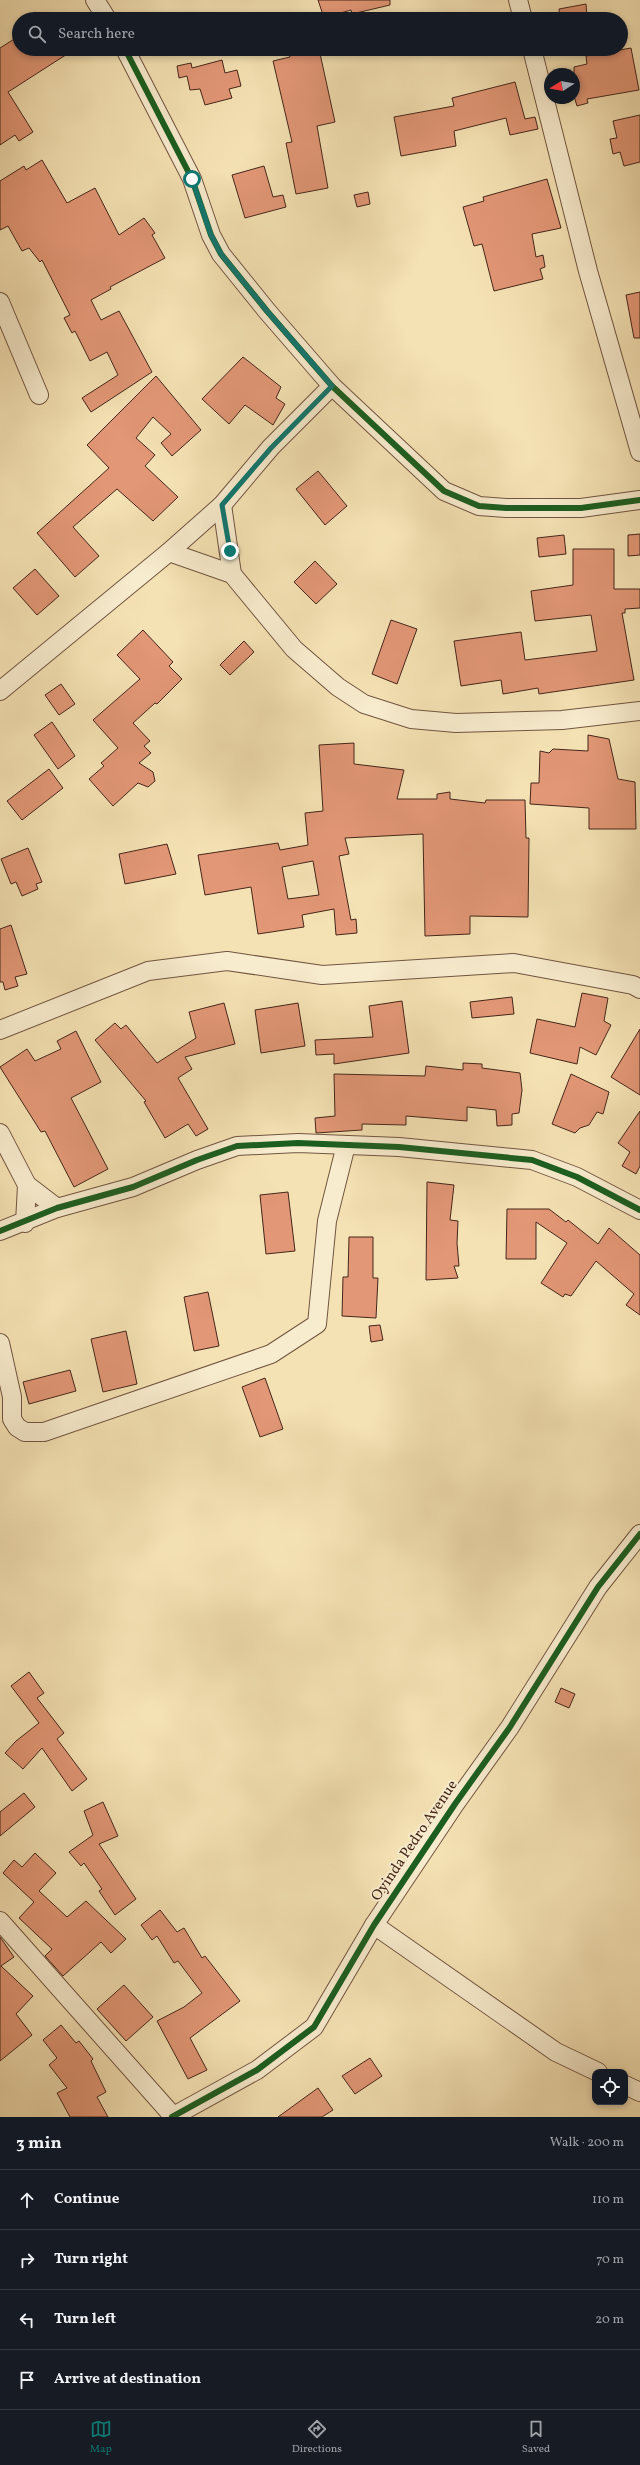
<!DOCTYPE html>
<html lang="en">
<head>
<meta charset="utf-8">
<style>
  :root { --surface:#171b24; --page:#242831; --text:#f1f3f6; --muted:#9ea1a6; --line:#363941; --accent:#0f766e }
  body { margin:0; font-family:Vollkorn,serif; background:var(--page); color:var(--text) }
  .controls { position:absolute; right:12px; bottom:12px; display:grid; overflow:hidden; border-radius:8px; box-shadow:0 2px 6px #0003 }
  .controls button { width:36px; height:36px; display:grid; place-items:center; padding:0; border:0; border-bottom:1px solid var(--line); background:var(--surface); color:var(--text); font:20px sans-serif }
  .compass { position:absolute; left:544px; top:68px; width:36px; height:36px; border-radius:50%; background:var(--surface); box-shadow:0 2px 6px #0003; rotate:259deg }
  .stop { position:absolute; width:12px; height:12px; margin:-9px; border:3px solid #0f766e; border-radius:50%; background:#fff }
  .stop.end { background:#0f766e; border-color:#fff; box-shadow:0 1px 4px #0008 }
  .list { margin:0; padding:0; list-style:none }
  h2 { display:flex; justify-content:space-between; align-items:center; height:52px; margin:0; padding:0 16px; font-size:17px }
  h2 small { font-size:13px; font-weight:400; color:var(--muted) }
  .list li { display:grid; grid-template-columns:26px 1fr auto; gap:12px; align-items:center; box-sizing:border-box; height:60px; padding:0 16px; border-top:1px solid var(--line) }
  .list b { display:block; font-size:15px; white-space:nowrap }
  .list em { font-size:13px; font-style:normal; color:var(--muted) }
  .icon { flex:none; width:22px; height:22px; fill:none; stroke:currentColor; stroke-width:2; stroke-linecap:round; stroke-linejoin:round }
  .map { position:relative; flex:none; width:640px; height:2117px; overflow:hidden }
  .search { position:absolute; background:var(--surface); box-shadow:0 2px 6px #0003; left:12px; right:12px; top:12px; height:44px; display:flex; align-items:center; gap:10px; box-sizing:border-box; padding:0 14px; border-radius:22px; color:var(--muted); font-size:15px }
  .sheet { height:292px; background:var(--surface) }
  nav { display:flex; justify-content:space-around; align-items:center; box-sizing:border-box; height:56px; border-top:1px solid var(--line); background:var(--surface); font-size:11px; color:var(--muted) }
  nav a { display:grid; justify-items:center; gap:2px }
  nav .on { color:var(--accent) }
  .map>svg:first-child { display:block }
</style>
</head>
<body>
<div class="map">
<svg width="640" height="2117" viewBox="0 0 640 2117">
  <rect width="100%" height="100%" fill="#f5e2b4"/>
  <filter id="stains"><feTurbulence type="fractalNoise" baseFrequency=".005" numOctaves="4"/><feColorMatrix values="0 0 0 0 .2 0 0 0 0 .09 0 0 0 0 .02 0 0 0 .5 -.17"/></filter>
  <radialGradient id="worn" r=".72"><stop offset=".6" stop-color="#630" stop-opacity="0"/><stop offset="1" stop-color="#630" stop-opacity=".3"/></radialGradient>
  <g fill="#e29776" stroke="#452619" fill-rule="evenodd">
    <path d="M318 0H390V5L352 14 351 10 324 18Z"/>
    <path d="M586 4 587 16 560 19 559 9Z"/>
    <path d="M19 36V49H75L8 92 33 132 19 141 15 135 0 145V48Z"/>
    <path d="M631 48 639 90 587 99 588 103 577 106 574 96V67L587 64 586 56Z"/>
    <path d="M306 49H319L335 122 317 126 328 188 296 194 286 143 292 142 273 61 290 57 289 53Z"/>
    <path d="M222 60 225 73 237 70 241 86 229 89 232 98 205 105 200 89 190 90 187 76 179 78 177 66 191 63 192 68Z"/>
    <path d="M515 82 525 119 535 117 538 129 510 135 506 118 454 131 456 146 401 156 394 117 454 106 452 98Z"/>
    <path d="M640 115V162L624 166 620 152 613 154 610 139 617 138 613 121Z"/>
    <path d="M42 160 67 203 95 188 119 235 144 218 155 233 152 235 165 258 110 287 111 289 91 300 101 320 119 311 152 372 91 412 82 398 118 375 107 352 90 361 75 331 72 333 64 318 70 315 42 260 40 262 29 248 22 251 8 226 0 230V181L24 166 26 170Z"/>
    <path d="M264 166 273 197 283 195 286 207 245 218 232 175Z"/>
    <path d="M547 179 561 228 532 234 536 257 543 255 545 267 540 269 543 279 494 291 482 244 474 246 463 207 484 201 483 197Z"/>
    <path d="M368 192 370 204 357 207 354 195Z"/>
    <path d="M640 292V338H634L626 295Z"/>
    <path d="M243 357 281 387 276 398 285 404 273 425 245 405 229 424 202 399Z"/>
    <path d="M156 376 201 430 172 456 161 443 171 434 153 417 136 438 155 455 145 466 178 497 153 521 117 489 73 527 99 556 75 577 37 533 109 468 87 445Z"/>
    <path d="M318 471 347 506 325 525 296 489Z"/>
    <path d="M640 534V555L628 556V535Z"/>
    <path d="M564 535 566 554 539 557 537 538Z"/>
    <path d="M573 549H614V589H640V608L625 609V613H622L634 680 539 694 538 688 503 694 501 680 461 686 454 641 521 632 525 660 597 651 591 615 535 621 531 591 573 585Z"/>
    <path d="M315 561 337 584 316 604 294 582Z"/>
    <path d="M35 569 59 596 37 615 13 588Z"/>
    <path d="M391 620 417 629 397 684 372 674Z"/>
    <path d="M143 630 173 662 169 666 182 679 157 704 155 703 133 723 150 741 144 746 151 753 139 763 153 772 155 781 148 787 138 783 113 806 89 779 104 766 101 763 118 748 93 720 140 679 117 655Z"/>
    <path d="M244 641 254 652 230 675 220 665Z"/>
    <path d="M61 684 75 704 59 715 45 695Z"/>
    <path d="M52 722 75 756 58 769 34 735Z"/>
    <path d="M588 735 609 739 618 779 635 782 636 829H589V808L530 804 531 783H539L540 751 549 753 553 749 588 751Z"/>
    <path d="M354 743V764L404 770 397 799H437V794L450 792V799L485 803 486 800H525L526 838H529L528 917 470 916V934L425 936 423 834 345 838 349 854 339 856 351 920 356 919 357 933 336 935 334 909 302 915 304 927 258 934 251 887 205 895 198 855 278 843 280 850 308 845 305 813 323 811 319 745ZM313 861 319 895 288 899 282 867Z"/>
    <path d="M49 769 63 788 22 820 7 801Z"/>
    <path d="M167 844 176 874 125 884 119 854Z"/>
    <path d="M28 848 42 882 36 884 38 889 22 896 16 882 11 884 1 859Z"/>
    <path d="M11 925 27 974 15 977 18 986 5 990 3 982H0V929Z"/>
    <path d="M582 993 608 998 604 1021 611 1025 596 1055 580 1047 577 1064 530 1053 537 1019 575 1027Z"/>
    <path d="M512 997 514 1014 472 1018 470 1002Z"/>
    <path d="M402 1001 409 1053 334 1064V1054L316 1055 315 1040 373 1037 369 1006Z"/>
    <path d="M224 1003 235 1044 185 1057 192 1069 178 1078 208 1129 196 1136 188 1124 165 1138 144 1102 146 1101 95 1040 115 1023 121 1029 126 1025 157 1063 196 1038 189 1012Z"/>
    <path d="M298 1003 305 1046 261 1053 255 1010Z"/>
    <path d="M640 1029V1095L611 1077Z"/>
    <path d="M76 1031 101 1082 71 1098 108 1169 74 1187 45 1131 41 1132 0 1067 27 1049 35 1061 61 1049 57 1041Z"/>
    <path d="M463 1063 482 1064V1068L520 1073 522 1090 519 1113 512 1114V1125L497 1126 496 1110 467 1107V1121L406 1116V1125L362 1124V1130L316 1133 315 1118 335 1116 334 1074 425 1076 426 1066 463 1070Z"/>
    <path d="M571 1074 609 1092 603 1114 597 1112 589 1125 580 1128 575 1133 552 1124Z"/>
    <path d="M640 1111V1166L636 1174 622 1166 630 1152 618 1143Z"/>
    <path d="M427 1182 454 1185 450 1220 458 1221 457 1243 459 1266H454L458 1278 426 1280Z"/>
    <path d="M288 1192 295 1251 266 1254 260 1195Z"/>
    <path d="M507 1209H549L566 1222 568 1220 598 1244 609 1228 640 1255V1315L626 1305 634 1294 596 1261 571 1296 565 1294 563 1297 541 1283 567 1243 536 1222V1259H506Z"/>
    <path d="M349 1237H373V1278H378L376 1318 342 1316 343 1277H348Z"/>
    <path d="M208 1292 219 1346 194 1351 184 1297Z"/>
    <path d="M380 1325 383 1340 371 1342 369 1326Z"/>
    <path d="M126 1331 137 1384 103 1392 91 1339Z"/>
    <path d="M70 1370 76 1391 29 1404 23 1382Z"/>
    <path d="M265 1378 283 1429 260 1437 242 1387Z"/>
    <path d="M29 1672 44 1693 37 1698 64 1733 57 1739 87 1779 72 1791 42 1748 23 1769 5 1753 16 1741 39 1723 11 1686Z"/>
    <path d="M561 1688 575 1694 569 1708 555 1702Z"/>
    <path d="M24 1793 35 1807 0 1836V1812Z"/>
    <path d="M103 1802 118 1836 99 1844 136 1899 115 1915 99 1891 102 1889 84 1863 81 1866 69 1852 93 1835 84 1811Z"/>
    <path d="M35 1853 56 1873 39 1891 67 1917 86 1901 126 1939 111 1953 101 1942 63 1976 45 1956 52 1949 19 1918 34 1902 3 1873 14 1860 22 1867Z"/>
    <path d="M160 1910 177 1932 184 1928 202 1958 205 1956 240 2001 190 2038 207 2070 188 2079 157 2021 184 2007 202 1993 178 1961 174 1963 157 1936 152 1940 141 1925Z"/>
    <path d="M0 1937 14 1957 1 1966 33 1996 16 2014 32 2035 0 2061Z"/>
    <path d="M124 1985 153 2017 126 2041 97 2009Z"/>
    <path d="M61 2025 76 2043 79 2041 93 2059 91 2061 106 2092 97 2097 108 2117H70L57 2093 67 2088 49 2065 57 2058 43 2040Z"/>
    <path d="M370 2058 382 2076 355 2094 342 2076Z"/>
    <path d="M318 2088 333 2110 322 2117H278Z"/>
  </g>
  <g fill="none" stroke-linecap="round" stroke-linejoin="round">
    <g stroke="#715540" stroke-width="20">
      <g id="minor">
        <path d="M95 0 107 19"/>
        <path d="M518 0 523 19"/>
        <path d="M125 49 192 179 211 235 221 254 267 311 332 386 444 491 479 506 506 508H581L640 500"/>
        <path d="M532 49 588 271 640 452"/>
        <path d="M0 302 39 395"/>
        <path d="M222 505 232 574"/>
        <path d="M169 552 232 574 294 649 338 687 364 704 411 719 456 723 562 720 640 711"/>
        <path d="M0 691 169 552 222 505 271 447 332 386"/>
        <path d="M0 1030 148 971 227 961 322 975 514 963 633 985 640 989"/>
        <path d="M0 1133 27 1185 57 1208"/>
        <path d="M25 1223 27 1185"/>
        <path d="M0 1231 57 1208 133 1187 197 1160 237 1146 298 1143 399 1147 532 1160 577 1177 640 1210"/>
        <path d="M0 1343 12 1397V1419L17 1427 25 1432H44L271 1354 317 1324 327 1221 346 1145"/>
        <path d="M0 1921 173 2116"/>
        <path d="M374 1925 556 2052 598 2072"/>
        <path d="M625 2085 640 2092"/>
        <path d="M172 2117 257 2070 314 2027 374 1925 455 1804 510 1727 598 1587 640 1534"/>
      </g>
    </g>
    <use href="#minor" stroke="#f8ecce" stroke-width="18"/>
    <g stroke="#f8ecce" stroke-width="8">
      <g id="cycleway">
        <path d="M125 49 192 179 211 235 221 254 267 311 332 386 444 491 479 506 506 508H581L640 500"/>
        <path d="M0 1231 57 1208 133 1187 197 1160 237 1146 298 1143 399 1147 532 1160 577 1177 640 1210"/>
        <path d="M172 2117 257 2070 314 2027 374 1925 455 1804 510 1727 598 1587 640 1534"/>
      </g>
    </g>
    <use href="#cycleway" stroke="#1b5e20" stroke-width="6"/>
  </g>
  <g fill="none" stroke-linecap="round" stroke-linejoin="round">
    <path stroke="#0f766e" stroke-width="5" d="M192 179 211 235 221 254 267 311 332 386 271 448 222 505 230 551"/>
  </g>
  <g text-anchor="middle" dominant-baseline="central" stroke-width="4" stroke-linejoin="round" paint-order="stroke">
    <g font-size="15" fill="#452619" stroke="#f8ecce">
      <text transform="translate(415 1841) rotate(-56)">Oyinda Pedro Avenue</text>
    </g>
  </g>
  <rect width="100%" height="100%" filter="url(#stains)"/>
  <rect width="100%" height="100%" fill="url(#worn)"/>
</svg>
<div class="controls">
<button><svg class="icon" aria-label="locate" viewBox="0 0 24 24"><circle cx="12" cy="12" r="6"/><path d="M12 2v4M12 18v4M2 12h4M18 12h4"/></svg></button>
</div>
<svg class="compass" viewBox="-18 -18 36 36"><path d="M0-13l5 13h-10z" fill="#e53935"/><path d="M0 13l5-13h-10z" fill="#9ea1a6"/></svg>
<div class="stop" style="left:192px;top:179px"></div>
<div class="stop end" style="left:230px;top:551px"></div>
<div class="search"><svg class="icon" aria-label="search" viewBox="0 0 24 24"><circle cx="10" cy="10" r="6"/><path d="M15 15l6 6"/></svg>Search here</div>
</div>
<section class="sheet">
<h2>3 min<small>Walk · 200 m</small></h2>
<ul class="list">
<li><svg class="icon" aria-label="ahead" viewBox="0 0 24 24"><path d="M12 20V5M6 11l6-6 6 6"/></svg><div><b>Continue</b></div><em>110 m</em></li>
<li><svg class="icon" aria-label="right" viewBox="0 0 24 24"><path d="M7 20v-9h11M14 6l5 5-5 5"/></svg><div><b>Turn right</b></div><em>70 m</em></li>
<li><svg class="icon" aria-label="left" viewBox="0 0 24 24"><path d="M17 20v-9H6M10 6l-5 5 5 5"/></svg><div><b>Turn left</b></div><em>20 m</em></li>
<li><svg class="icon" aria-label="arrive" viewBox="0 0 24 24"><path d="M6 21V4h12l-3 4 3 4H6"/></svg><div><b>Arrive at destination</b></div></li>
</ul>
</section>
<nav>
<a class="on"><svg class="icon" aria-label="map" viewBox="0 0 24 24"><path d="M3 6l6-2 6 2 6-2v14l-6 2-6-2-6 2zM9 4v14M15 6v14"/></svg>Map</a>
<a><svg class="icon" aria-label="directions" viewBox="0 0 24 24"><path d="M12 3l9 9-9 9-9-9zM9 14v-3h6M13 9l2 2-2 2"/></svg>Directions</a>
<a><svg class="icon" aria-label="saved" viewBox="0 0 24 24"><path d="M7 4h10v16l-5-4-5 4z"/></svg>Saved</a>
</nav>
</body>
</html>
